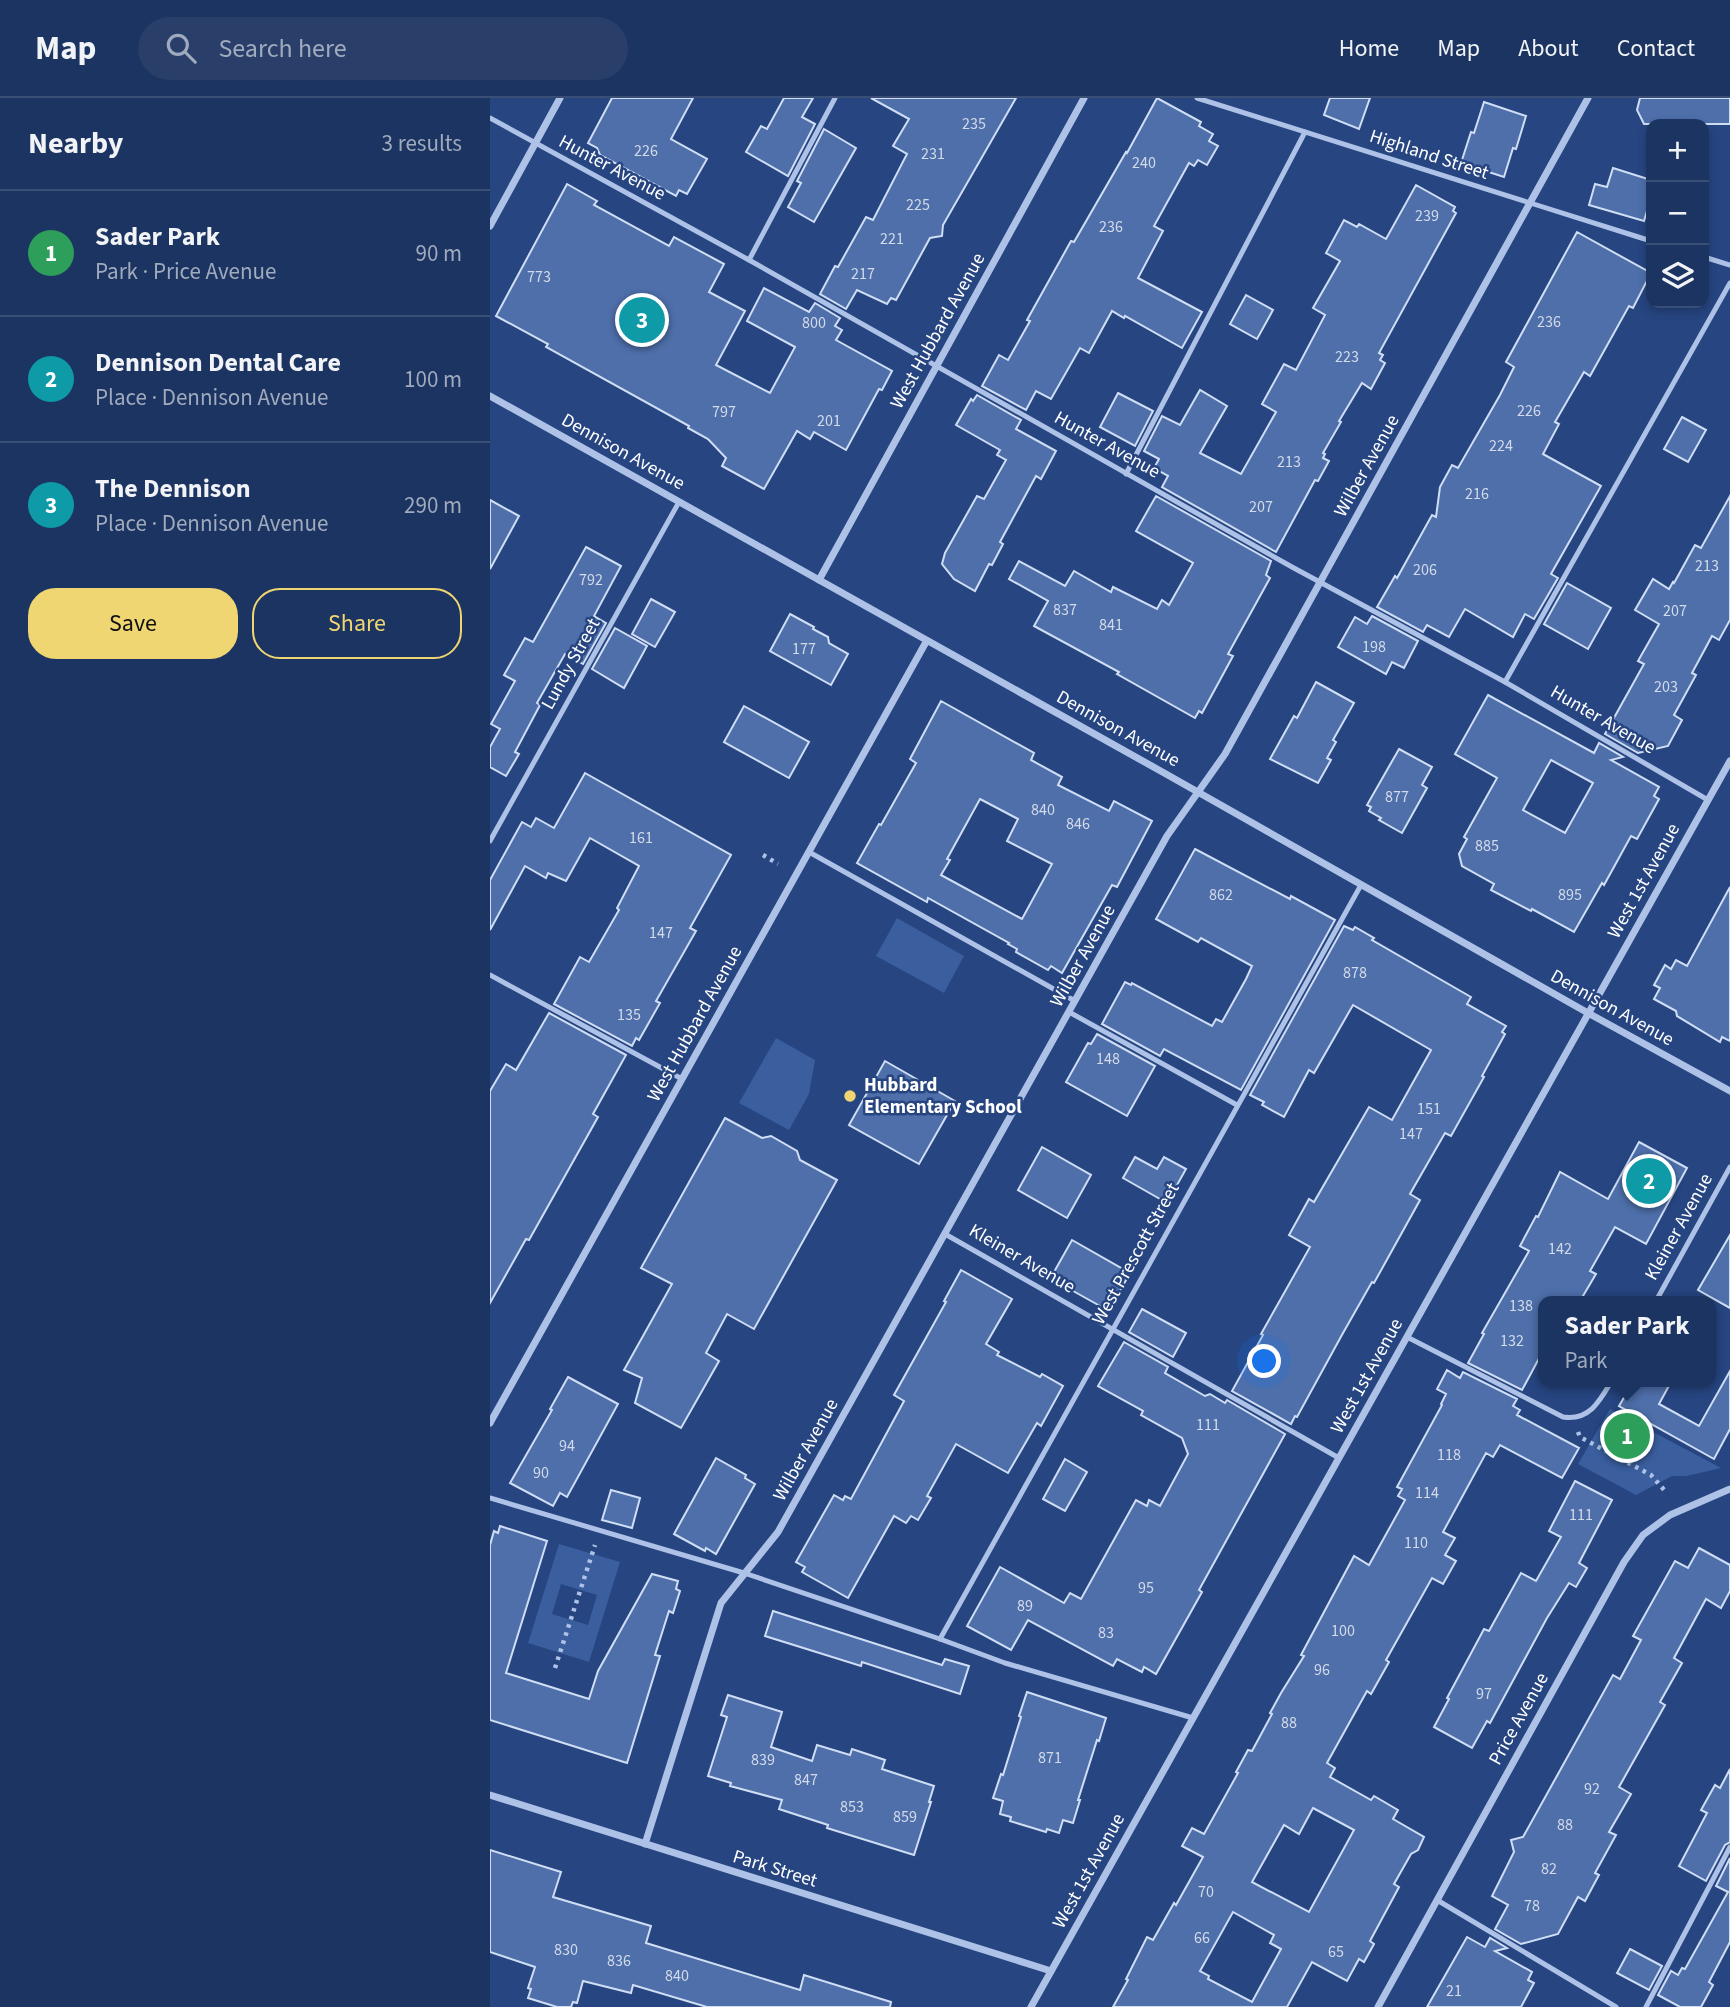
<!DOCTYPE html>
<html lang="en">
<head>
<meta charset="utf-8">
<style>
  :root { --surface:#1c3461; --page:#293f6a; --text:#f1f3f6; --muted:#a0aabd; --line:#3a4f76; --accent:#f0d672 }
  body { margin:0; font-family:"Source Sans 3",sans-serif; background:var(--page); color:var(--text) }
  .controls { position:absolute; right:21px; top:21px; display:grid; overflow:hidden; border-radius:14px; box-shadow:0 4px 10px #0003 }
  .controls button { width:63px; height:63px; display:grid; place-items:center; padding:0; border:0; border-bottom:2px solid var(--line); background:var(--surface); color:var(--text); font:35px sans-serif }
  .you { position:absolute; left:775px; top:1264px; width:24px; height:24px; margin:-18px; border:5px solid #fff; border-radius:50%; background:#1a73e8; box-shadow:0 0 0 10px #1a73e833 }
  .badge { display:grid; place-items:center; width:46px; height:46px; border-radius:50%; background:var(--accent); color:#fff; font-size:23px; font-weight:700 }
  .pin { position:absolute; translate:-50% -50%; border:4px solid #fff; box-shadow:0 2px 7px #0006 }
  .popup { position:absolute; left:1048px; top:1198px; width:178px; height:91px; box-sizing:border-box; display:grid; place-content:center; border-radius:14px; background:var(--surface); filter:drop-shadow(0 2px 5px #0005); font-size:23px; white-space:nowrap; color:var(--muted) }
  .popup b { font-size:26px; color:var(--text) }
  .popup::after { content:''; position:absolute; left:50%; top:100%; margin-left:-14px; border:14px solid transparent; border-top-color:var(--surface) }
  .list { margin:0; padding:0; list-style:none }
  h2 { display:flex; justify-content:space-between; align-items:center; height:91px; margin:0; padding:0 28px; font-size:30px }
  h2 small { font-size:23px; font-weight:400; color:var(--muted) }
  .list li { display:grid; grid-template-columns:46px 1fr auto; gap:21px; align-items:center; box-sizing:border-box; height:126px; padding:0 28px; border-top:2px solid var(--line) }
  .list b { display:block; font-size:26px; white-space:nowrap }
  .list p { margin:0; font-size:23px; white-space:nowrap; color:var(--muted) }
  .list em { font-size:23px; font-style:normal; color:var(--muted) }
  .actions { display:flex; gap:14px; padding:21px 28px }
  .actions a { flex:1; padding:16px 0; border:2px solid var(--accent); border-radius:28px; text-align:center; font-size:24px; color:var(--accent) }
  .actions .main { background:var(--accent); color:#111 }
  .icon { flex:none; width:38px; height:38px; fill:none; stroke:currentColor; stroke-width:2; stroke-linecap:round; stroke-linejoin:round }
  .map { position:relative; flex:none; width:1240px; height:1909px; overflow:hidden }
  header { display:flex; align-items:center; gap:42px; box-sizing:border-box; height:98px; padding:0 35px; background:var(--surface); border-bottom:2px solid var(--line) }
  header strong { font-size:33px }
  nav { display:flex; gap:38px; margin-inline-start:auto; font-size:24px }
  .search { width:490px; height:63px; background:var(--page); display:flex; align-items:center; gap:18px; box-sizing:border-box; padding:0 24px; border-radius:38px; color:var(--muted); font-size:26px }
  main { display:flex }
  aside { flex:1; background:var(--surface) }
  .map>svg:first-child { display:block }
</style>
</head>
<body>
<header>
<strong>Map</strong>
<div class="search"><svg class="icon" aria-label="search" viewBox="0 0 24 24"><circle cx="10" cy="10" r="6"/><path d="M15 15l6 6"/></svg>Search here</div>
<nav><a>Home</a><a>Map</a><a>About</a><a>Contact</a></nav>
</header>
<main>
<aside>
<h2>Nearby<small>3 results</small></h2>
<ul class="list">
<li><span class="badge" style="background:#2e9e5b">1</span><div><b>Sader Park</b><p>Park · Price Avenue</p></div><em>90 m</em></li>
<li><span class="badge" style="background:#0f9aa8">2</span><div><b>Dennison Dental Care</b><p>Place · Dennison Avenue</p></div><em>100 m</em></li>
<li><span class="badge" style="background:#0f9aa8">3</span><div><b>The Dennison</b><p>Place · Dennison Avenue</p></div><em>290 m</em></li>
</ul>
<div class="actions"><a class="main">Save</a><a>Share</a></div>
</aside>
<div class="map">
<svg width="1240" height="1909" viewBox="0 0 1240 1909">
  <rect width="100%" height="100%" fill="#264581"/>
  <g fill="#3a5e9e" fill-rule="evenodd">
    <path d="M407 820 474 858 454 895 386 858Z"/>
    <path d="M286 940 325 962 319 996 299 1032 249 1005Z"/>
    <path d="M1120 1311 1231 1370 1197 1378H1182L1146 1397 1088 1366Z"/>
    <path d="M69 1446 130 1464 99 1564 38 1545ZM71 1486 107 1497 98 1527 62 1516Z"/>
  </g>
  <g fill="#4e6faa" stroke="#d0def5" stroke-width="2" fill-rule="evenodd">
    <path d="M122 0H203L181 41 217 61 197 96 189 92 186 98 110 57 107 50 98 45Z"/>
    <path d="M294 0H323L312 19 325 26 298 78 256 54 271 28 277 31Z"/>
    <path d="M381 0H526L453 127 452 138 440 140 406 202 401 200 397 206 367 192 356 211 330 196 345 168 348 169 376 119 383 122 417 56 403 48 419 21Z"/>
    <path d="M667 0 711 24 709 28 723 36 719 43 728 48 717 67 708 62 704 68 699 65 664 128 673 133 648 180 712 214 692 250 635 218 634 220 622 213 599 255 590 250 561 301 546 293 536 312 492 288 509 257 518 262 540 223 537 222 581 143 584 144 636 54 637 55Z"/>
    <path d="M840 0H880L869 31 834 17Z"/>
    <path d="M1150 0H1240V26H1154L1147 12Z"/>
    <path d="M994 4 1036 18 1026 51 1023 50 1014 79 971 65 981 34 984 35Z"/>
    <path d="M334 31 366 50 324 124 298 109 311 85 307 83Z"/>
    <path d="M1123 70 1161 82V99L1154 123 1099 107 1105 86 1117 89Z"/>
    <path d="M77 86 107 103 104 107 179 148 184 139 234 166 219 194 255 213 226 267 280 295 305 249 257 223 274 190 319 214 325 205 350 220 345 228 352 232 346 242 402 273 392 292 389 291 356 352 324 334 320 341 307 333 274 391 232 368 236 360 218 341 198 330 199 328 56 249 58 246 6 218Z"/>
    <path d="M926 87 965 109 963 113 966 115 889 255 893 257 890 262 895 265 881 291 872 285 849 323 851 324 833 355 835 356 833 360 839 363 828 383 825 382 786 454 672 389 678 378 664 370 669 361 654 353 672 318 690 327 710 292 737 308 710 355 751 376 786 314 772 306 794 266 806 272 835 217 823 210 850 163 836 155 854 122 867 129 869 126 896 141Z"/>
    <path d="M1087 134 1161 175 1143 210 1139 208 1100 278 1094 274 1065 324 1069 326 1053 356 1111 388 1061 476 1068 480 1044 521 1035 516 1023 539 975 511 959 539 937 527 933 534 887 509 905 478 907 480 942 417 946 419 950 389 962 367 968 370 1010 297 1024 269 1016 264Z"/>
    <path d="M756 197 783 212 767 241 740 226Z"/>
    <path d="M628 295 663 313 645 348 610 329Z"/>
    <path d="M487 297 531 322 526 331 566 353 551 381 546 378 510 444 513 446 502 467 499 466 485 493 464 481 452 466 455 455 487 398 494 401 516 362 507 357 510 352 466 327 481 301 483 303Z"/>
    <path d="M1192 319 1216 332 1198 364 1174 351Z"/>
    <path d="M666 398 781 463 776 477 780 480 738 556 743 558 712 615 709 613 705 620 627 576 629 574 544 528 558 503 519 481 529 463 575 488 584 473 621 494 623 489 667 511 672 502 679 507 703 465 646 433Z"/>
    <path d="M1240 398V522L1229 542 1222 538 1202 575 1206 577 1184 617 1192 622 1178 648 1148 655 1115 636 1154 566 1148 563 1169 526 1145 512 1163 481 1179 491 1183 484 1184 485 1205 447 1211 450Z"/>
    <path d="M0 402 29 418 0 471Z"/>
    <path d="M96 449 131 468 104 518 116 525 93 566 75 556 47 605 50 607 25 654 29 656 16 678 0 669V649L10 631 1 626 25 583 14 577 35 540 43 544Z"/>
    <path d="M1077 485 1121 510 1098 551 1054 526Z"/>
    <path d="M161 501 185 514 165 549 142 536Z"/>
    <path d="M300 516 324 529 323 531 338 539 339 545 358 556 341 587 280 553Z"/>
    <path d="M882 518 928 543 914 570 902 564 896 576 848 549 865 519 877 526Z"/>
    <path d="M125 530 157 548 134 590 102 571Z"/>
    <path d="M826 584 864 605 843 642 846 644 837 660 841 662 828 685 780 661 804 618 807 620Z"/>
    <path d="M998 597 1104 655 1109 645 1133 659 1121 662 1169 689 1164 698 1169 701 1147 741 1141 738 1114 787 1112 785 1084 834 1042 811 1041 813 1001 792 1004 786 972 768 969 756 977 741 974 739 1007 680 965 656ZM1061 662 1103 685 1075 735 1033 712Z"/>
    <path d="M451 603 544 655 541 662 572 679 568 687 619 713 624 703 662 723 627 789 622 787 572 875 561 868 558 872 526 854 527 851 518 846 519 845 438 800 437 804 367 765 389 726 391 727 426 665 420 661ZM490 701 528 721 517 743 562 766 532 821 451 777 460 762 457 761Z"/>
    <path d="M254 608 319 644 299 680 234 644Z"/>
    <path d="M909 651 942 669 932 687 937 690 912 735 889 722 891 720 879 713 881 709 877 707Z"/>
    <path d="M95 675 241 757 200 830 206 833 166 903 170 905 149 942 146 940 142 948 64 906 90 859 99 864 129 812 127 810 149 768 100 740 76 783 58 775 56 780 35 768 0 832V782L32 724 41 729 46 720 64 730Z"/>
    <path d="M705 751 800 801 801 798 845 822 751 992 674 951 670 958 612 926 635 884 641 887 642 885 722 928 726 921 732 924 756 881 762 868 711 840 708 844 666 821Z"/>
    <path d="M1240 789V943L1232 939 1230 944 1187 918 1186 913 1164 901 1170 890 1164 887 1175 867 1181 871 1186 862 1197 868Z"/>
    <path d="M854 828 863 832 865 829 884 840 882 842 981 899 977 906 1016 928 1012 934 1015 936 992 978 994 979 961 1038 955 1035 920 1096 930 1102 884 1185 882 1184 853 1235 807 1319 805 1318 801 1326 742 1293 773 1237 771 1236 820 1149 799 1137 819 1101 824 1104 879 1009 902 1022 941 952 863 907 824 975 819 972 794 1019 772 1007 774 1004 760 997Z"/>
    <path d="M59 915 136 957 103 1016 108 1019 39 1142 36 1141 0 1205V993L16 966 26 972Z"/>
    <path d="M607 936 665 968 637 1018 576 984 598 945 601 946Z"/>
    <path d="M395 963 465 1003 429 1066 359 1027Z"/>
    <path d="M235 1020 272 1040 281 1038 307 1053 310 1062 347 1082 264 1231 237 1216 216 1255 229 1263 191 1330 145 1305 152 1280 134 1272 182 1186 151 1170Z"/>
    <path d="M1149 1044 1197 1070 1156 1146 1125 1129 1100 1173 1106 1176 1090 1203H1053V1253L1032 1292 978 1265 994 1236 992 1235 1039 1153 1030 1148 1046 1118 1048 1119 1070 1074 1118 1101Z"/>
    <path d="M552 1049 601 1077 577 1120 528 1092Z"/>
    <path d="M645 1059 667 1071 674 1059 696 1071 677 1105 633 1080Z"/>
    <path d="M1240 1137V1210L1208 1192Z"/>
    <path d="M582 1142 640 1175 619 1213 567 1184 571 1178 564 1174Z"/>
    <path d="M471 1172 522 1201 496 1246 509 1254 507 1257 550 1279 552 1276 573 1288 551 1328 547 1325 518 1375 466 1346 437 1398 441 1400 428 1422 421 1418 416 1425 404 1418 358 1500 312 1474 315 1469 306 1464 344 1397 353 1402 355 1398 361 1401 414 1303 404 1297 456 1204 454 1203Z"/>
    <path d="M652 1211 696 1235 683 1259 639 1234Z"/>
    <path d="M634 1244 678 1269 675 1275 715 1298 720 1296 735 1305 737 1302 795 1336 709 1492 712 1494 666 1576 654 1569 652 1574 627 1561 623 1568 538 1522 521 1552 477 1528 510 1469 574 1505 580 1495 591 1501 646 1402 657 1408 659 1402 670 1408 698 1356 692 1340 651 1317 653 1313 608 1288Z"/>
    <path d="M957 1272 970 1280 973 1274 1027 1301 1023 1308 1030 1312 1027 1317 1089 1350 1072 1380 1010 1347 1003 1359 996 1355 953 1434 965 1440 955 1457 966 1463 953 1486 942 1480 896 1562 899 1564 881 1596 877 1593 837 1665 845 1670 840 1679 881 1702 884 1698 908 1712 903 1721 934 1739 928 1752 921 1756 904 1786 909 1789 880 1843 884 1846 874 1864 869 1861 857 1883 822 1864 797 1909H623L638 1882 636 1881 657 1839 663 1842 684 1805 686 1807 713 1759 692 1748 702 1730 714 1736 748 1675 746 1674 758 1652 762 1653 782 1616 780 1615 791 1595 814 1558 811 1557 864 1458 879 1467 915 1402 908 1398 912 1391 907 1389 952 1307 951 1306 956 1296 947 1291ZM823 1710 864 1732 819 1814 762 1784 794 1727 809 1736ZM743 1814 784 1837 780 1845 791 1851 762 1904 718 1881 719 1878 710 1873Z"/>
    <path d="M1240 1273V1331L1224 1361 1129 1308 1143 1284H1181L1169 1306 1209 1328Z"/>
    <path d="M78 1279 128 1306 77 1399 70 1395 63 1408 20 1385 62 1312 60 1311Z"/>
    <path d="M226 1360 256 1377 255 1380 265 1386 226 1456 216 1450 215 1453 184 1436Z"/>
    <path d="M575 1361 597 1374 575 1413 553 1401Z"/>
    <path d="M1085 1383 1122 1402 1089 1465 1097 1470 1086 1489 1079 1485 1057 1520 1000 1625 997 1623 982 1650 944 1629 959 1601 957 1600 994 1531 999 1533 1031 1475 1046 1483 1071 1439 1059 1433Z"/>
    <path d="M121 1392 150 1400 142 1430 112 1422Z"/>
    <path d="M10 1428 57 1443 16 1575 99 1601 108 1573 162 1476 188 1483 186 1491 190 1493 183 1515 179 1513 165 1557 170 1558 137 1665 0 1622V1447L4 1433 8 1435Z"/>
    <path d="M1209 1450 1240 1467V1493L1231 1510 1216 1501 1184 1560 1192 1565 1170 1604 1175 1607 1129 1689 1141 1696 1119 1734 1126 1737 1105 1775 1109 1777 1095 1803 1088 1799 1068 1836 1031 1846 1005 1831 1018 1807 1002 1798 1024 1754 1021 1742 1033 1739 1123 1577 1130 1581 1151 1542 1143 1538 1185 1463 1198 1470Z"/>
    <path d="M283 1513 452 1567 455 1561 479 1568 470 1596 372 1564 371 1568 275 1538Z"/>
    <path d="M537 1594 616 1620 609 1643 607 1642 588 1702H590L583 1725 573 1722 569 1735 557 1731 556 1734 520 1723 521 1719 510 1716 513 1703 503 1700 511 1676 513 1677 531 1619 529 1618Z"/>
    <path d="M238 1597 292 1614 281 1649 322 1663 327 1647 360 1657 362 1651 395 1662 392 1671 444 1688 439 1704H441L424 1757 337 1730 338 1727 289 1711 292 1702 240 1688 241 1685 218 1678 237 1619 231 1617Z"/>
    <path d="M1240 1671V1744L1235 1747 1216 1783 1189 1768 1217 1715 1211 1712 1225 1687 1230 1690Z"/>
    <path d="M0 1752 71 1774 63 1799 161 1828 156 1845 310 1892 314 1877 401 1904 400 1909H217L143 1887 141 1895 93 1883 87 1905 83 1904 81 1909H67L38 1900 41 1891 38 1890 45 1869 0 1854Z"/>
    <path d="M1240 1760V1844L1219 1884 1223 1887 1211 1909H1190L1168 1897 1181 1873 1188 1877 1192 1870 1195 1871 1238 1794 1226 1788Z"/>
    <path d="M977 1839 995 1849 1000 1840 1017 1850 1005 1853 1042 1874 1038 1882 1044 1885 1031 1909H937Z"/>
    <path d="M1140 1851 1172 1868 1159 1892 1127 1875Z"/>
  </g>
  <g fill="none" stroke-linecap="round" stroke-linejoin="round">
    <g stroke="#adc2e6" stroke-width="4.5" stroke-dasharray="3.5 5" stroke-linecap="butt">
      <path d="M273 757 288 766"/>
      <path d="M1088 1334 1090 1339 1161 1377 1176 1394"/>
      <path d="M65 1570 105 1447"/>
    </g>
    <g stroke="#adc2e6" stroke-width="5">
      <path d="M707 0 1161 143"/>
      <path d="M0 20 259 162 802 469 1015 584 1218 702"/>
      <path d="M1214 159 1240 167"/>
      <path d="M259 162 345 0"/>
      <path d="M636 376 815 34"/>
      <path d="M1015 584 1240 185"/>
      <path d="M0 743 189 404"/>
      <path d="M319 754 585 903"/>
      <path d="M0 877 192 981"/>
      <path d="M579 914 747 1007"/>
      <path d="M455 1136 849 1360"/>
      <path d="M1166 1203 1240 1069"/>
      <path d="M917 1239 1073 1319C1099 1323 1110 1303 1121 1284"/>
      <path d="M0 1400 254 1475 450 1541 515 1565 703 1620"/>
      <path d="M450 1541 871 787"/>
      <path d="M947 1802 1126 1909"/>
      <path d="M1156 1909 1240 1749"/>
    </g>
    <g stroke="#adc2e6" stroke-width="7">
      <path d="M0 128 70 0"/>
      <path d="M0 298 676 676 1098 915 1240 993"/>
      <path d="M329 482 594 0"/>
      <path d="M0 1325 436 544"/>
      <path d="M0 1697 561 1873"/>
      <path d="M155 1746 231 1505 288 1434 677 738 735 656 1098 0"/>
      <path d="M541 1909 1240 663"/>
      <path d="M888 1909 1134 1464 1153 1437 1180 1417 1240 1391"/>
    </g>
  </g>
  <circle fill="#f0d672" stroke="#264581" stroke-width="2.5" cx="360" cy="998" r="7"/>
  <g text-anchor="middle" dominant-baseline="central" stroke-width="5" stroke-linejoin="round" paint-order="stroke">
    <g font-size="16" fill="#d3dbea">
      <text x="484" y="26">235</text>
      <text x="156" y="53">226</text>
      <text x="443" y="56">231</text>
      <text x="654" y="65">240</text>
      <text x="428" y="107">225</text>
      <text x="937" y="118">239</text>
      <text x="621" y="129">236</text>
      <text x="402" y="141">221</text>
      <text x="373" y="176">217</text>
      <text x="49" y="179">773</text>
      <text x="1059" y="224">236</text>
      <text x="324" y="225">800</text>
      <text x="857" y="259">223</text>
      <text x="1039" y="313">226</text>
      <text x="234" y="314">797</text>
      <text x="339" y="323">201</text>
      <text x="1011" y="348">224</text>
      <text x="799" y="364">213</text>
      <text x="987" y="396">216</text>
      <text x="771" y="409">207</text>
      <text x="1217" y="468">213</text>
      <text x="935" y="472">206</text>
      <text x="101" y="482">792</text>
      <text x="575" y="512">837</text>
      <text x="1185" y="513">207</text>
      <text x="621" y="527">841</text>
      <text x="884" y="549">198</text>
      <text x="314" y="551">177</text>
      <text x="1176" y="589">203</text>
      <text x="907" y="699">877</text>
      <text x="553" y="712">840</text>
      <text x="588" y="726">846</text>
      <text x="151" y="740">161</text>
      <text x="997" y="748">885</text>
      <text x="731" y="797">862</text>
      <text x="1080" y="797">895</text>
      <text x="171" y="835">147</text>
      <text x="865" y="875">878</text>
      <text x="139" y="917">135</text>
      <text x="618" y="961">148</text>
      <text x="939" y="1011">151</text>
      <text x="921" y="1036">147</text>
      <text x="1070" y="1151">142</text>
      <text x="1031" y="1208">138</text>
      <text x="1022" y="1243">132</text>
      <text x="718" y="1327">111</text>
      <text x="77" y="1348">94</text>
      <text x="959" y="1357">118</text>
      <text x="51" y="1375">90</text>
      <text x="937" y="1395">114</text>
      <text x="1091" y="1417">111</text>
      <text x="926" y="1445">110</text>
      <text x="656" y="1490">95</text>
      <text x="535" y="1508">89</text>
      <text x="853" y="1533">100</text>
      <text x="616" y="1535">83</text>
      <text x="832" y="1572">96</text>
      <text x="994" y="1596">97</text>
      <text x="799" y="1625">88</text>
      <text x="560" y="1660">871</text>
      <text x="273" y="1662">839</text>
      <text x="316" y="1682">847</text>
      <text x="1102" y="1691">92</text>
      <text x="362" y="1709">853</text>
      <text x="415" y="1719">859</text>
      <text x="1075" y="1727">88</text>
      <text x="1059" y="1771">82</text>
      <text x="716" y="1794">70</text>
      <text x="1042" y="1808">78</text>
      <text x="712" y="1840">66</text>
      <text x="76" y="1852">830</text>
      <text x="846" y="1854">65</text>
      <text x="129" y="1863">836</text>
      <text x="187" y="1878">840</text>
      <text x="964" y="1893">21</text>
    </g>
    <g font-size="19" fill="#fff" stroke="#264581">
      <text transform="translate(939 57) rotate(18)">Highland Street</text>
      <text transform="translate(122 70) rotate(28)">Hunter Avenue</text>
      <text transform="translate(448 233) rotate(-61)">West Hubbard Avenue</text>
      <text transform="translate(617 347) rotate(29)">Hunter Avenue</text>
      <text transform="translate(133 354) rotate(29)">Dennison Avenue</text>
      <text transform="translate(877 368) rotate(-61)">Wilber Avenue</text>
      <text transform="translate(81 566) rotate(-61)">Lundy Street</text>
      <text transform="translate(1113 622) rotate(30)">Hunter Avenue</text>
      <text transform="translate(628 631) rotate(29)">Dennison Avenue</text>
      <text transform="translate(1154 783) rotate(-61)">West 1st Avenue</text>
      <text transform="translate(593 858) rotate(-61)">Wilber Avenue</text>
      <text transform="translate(1122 910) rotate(29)">Dennison Avenue</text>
      <text transform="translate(205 926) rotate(-61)">West Hubbard Avenue</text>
      <text transform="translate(1189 1129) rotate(-61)">Kleiner Avenue</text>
      <text transform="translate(646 1156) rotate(-61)">West Prescott Street</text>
      <text transform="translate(532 1161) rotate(30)">Kleiner Avenue</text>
      <text transform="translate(877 1278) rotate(-61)">West 1st Avenue</text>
      <text transform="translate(316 1352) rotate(-61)">Wilber Avenue</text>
      <text transform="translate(1029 1621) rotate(-61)">Price Avenue</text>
      <text transform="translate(285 1771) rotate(17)">Park Street</text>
      <text transform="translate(599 1773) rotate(-61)">West 1st Avenue</text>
    </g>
    <g font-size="19" font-weight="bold" fill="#fff" stroke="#264581" text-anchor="start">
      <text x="374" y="987">Hubbard<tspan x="374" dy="22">Elementary School</tspan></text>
    </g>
  </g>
</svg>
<div class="controls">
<button>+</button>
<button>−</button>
<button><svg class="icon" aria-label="layers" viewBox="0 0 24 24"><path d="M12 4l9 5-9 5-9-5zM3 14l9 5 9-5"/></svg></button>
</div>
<div class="you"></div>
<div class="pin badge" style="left:1137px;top:1338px;background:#2e9e5b">1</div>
<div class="popup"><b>Sader Park</b>Park</div>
<div class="pin badge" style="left:1159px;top:1083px;background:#0f9aa8">2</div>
<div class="pin badge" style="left:152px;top:222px;background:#0f9aa8">3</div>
</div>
</main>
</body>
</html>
